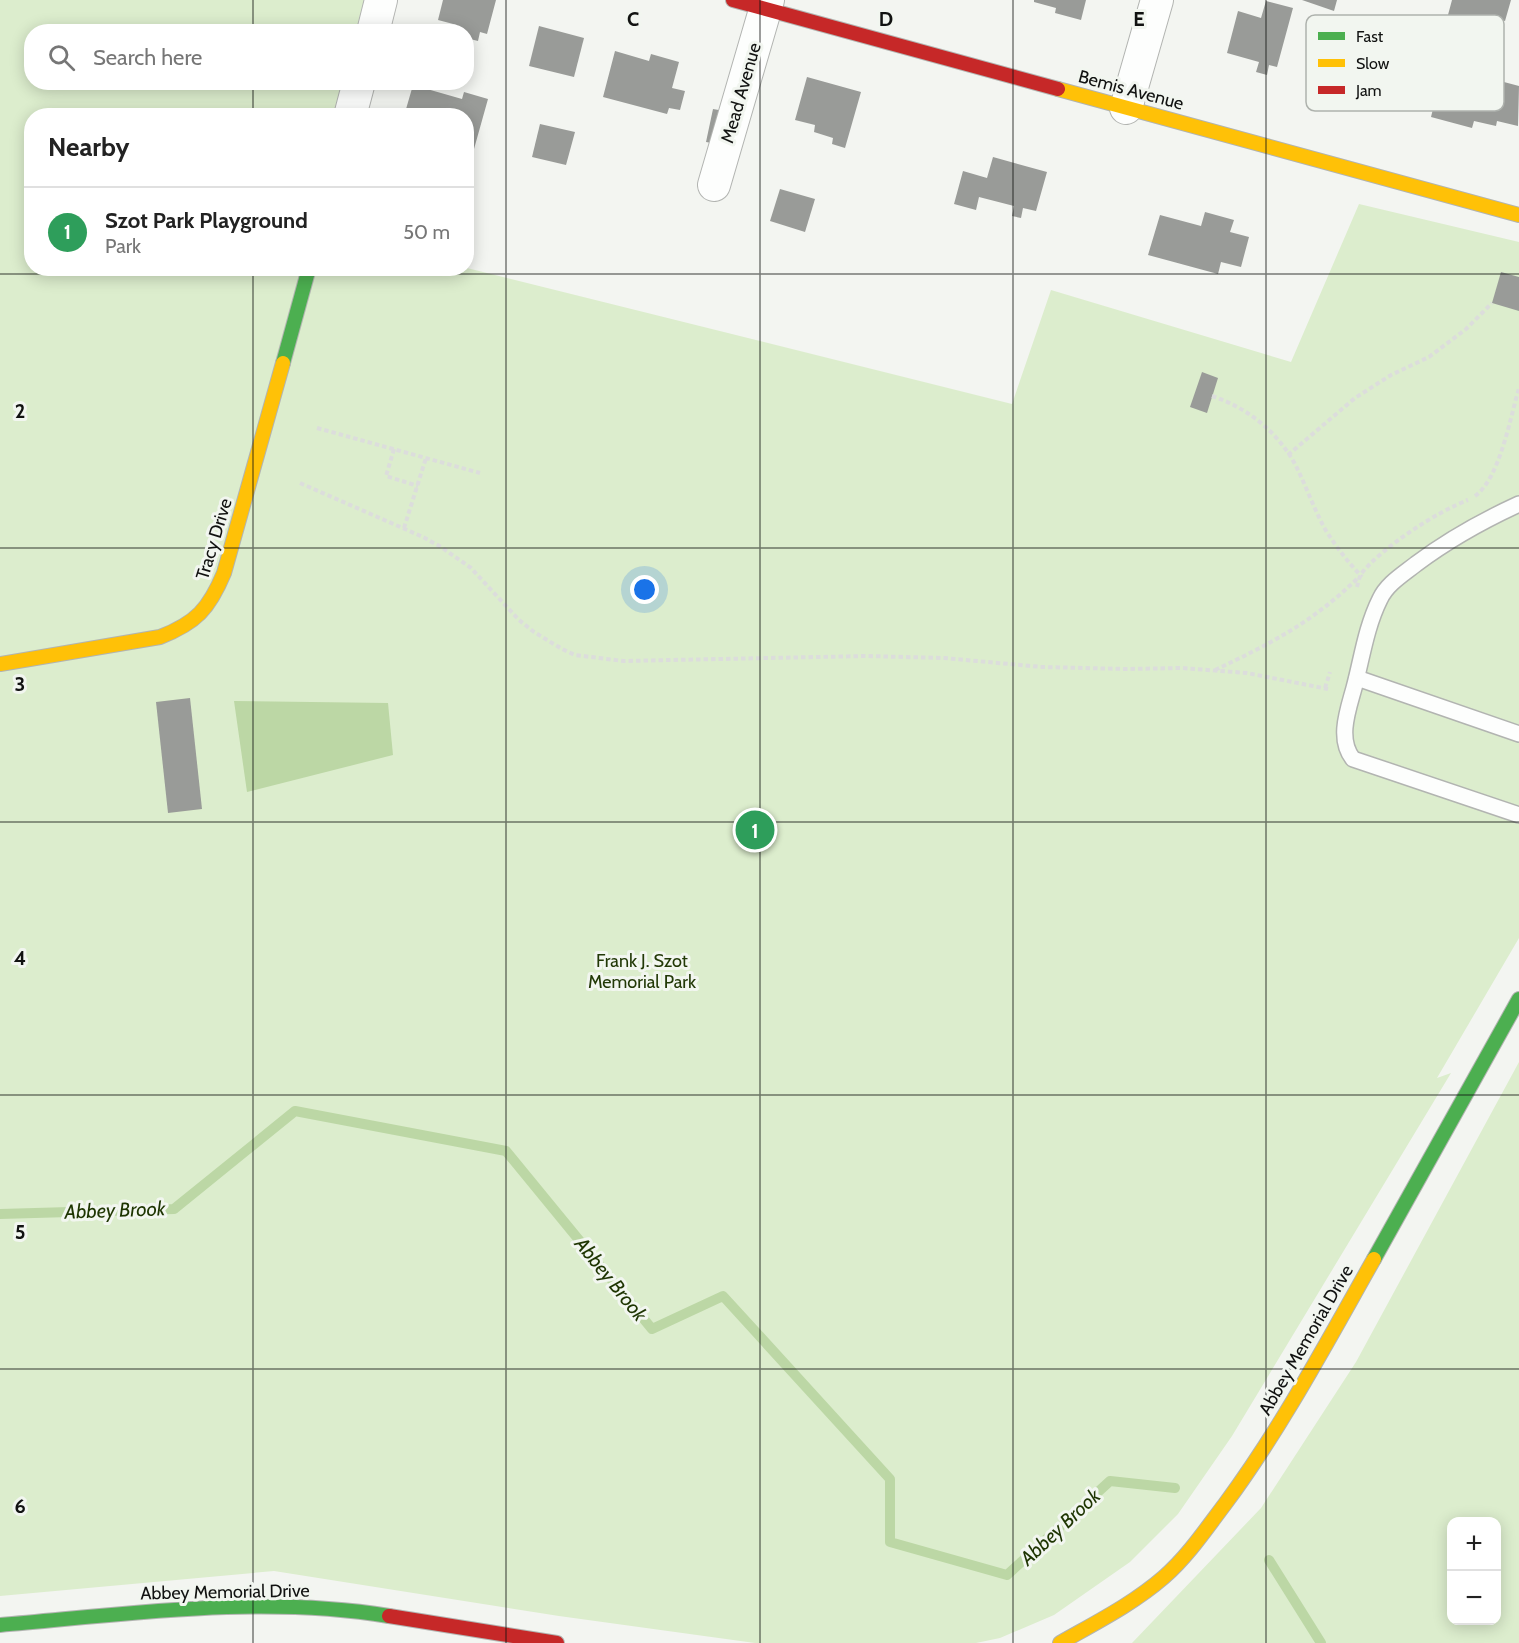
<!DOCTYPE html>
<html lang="en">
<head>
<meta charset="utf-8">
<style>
  :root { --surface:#fff; --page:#f2f2f2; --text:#222; --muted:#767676; --line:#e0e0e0; --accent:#60615f }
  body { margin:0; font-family:Cabin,sans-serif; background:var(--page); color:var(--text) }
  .controls { position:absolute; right:18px; bottom:18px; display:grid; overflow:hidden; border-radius:12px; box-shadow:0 3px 15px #0003 }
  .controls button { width:54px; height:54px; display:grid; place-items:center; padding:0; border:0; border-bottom:2px solid var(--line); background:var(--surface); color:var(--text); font:30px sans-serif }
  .you { position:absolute; left:645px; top:590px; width:21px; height:21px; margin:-15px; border:4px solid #fff; border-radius:50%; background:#1a73e8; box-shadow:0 0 0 9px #1a73e833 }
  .badge { display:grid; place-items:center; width:39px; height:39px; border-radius:50%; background:var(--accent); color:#fff; font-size:20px; font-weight:700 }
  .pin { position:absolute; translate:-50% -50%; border:3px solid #fff; box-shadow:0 2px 6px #0006 }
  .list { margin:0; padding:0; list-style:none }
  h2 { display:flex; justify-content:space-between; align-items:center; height:78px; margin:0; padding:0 24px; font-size:26px }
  h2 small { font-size:20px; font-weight:400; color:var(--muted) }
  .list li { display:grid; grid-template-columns:39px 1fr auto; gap:18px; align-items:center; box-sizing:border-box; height:90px; padding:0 24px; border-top:2px solid var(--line) }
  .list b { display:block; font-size:22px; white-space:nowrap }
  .list p { margin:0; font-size:20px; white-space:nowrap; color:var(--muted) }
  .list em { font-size:20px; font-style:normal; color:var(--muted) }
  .icon { flex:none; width:33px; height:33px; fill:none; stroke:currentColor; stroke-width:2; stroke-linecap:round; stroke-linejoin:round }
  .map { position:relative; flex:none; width:1519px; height:1643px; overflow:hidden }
  .search { position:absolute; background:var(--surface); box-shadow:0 3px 15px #0003; left:24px; top:24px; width:450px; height:66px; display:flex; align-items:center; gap:15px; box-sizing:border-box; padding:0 21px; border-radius:24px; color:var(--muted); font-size:22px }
  .panel { position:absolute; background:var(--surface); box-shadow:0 3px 15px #0003; left:24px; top:108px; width:450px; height:168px; border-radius:24px }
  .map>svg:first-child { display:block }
</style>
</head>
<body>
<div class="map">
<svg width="1519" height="1643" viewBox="0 0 1519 1643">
  <rect width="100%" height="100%" fill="#f3f5f1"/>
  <g fill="#dcedcd" fill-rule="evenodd">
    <path d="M0 0H364L356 31 32 32V82L342 83 333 115 32 116V268H467L1012 404 1051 290 1291 362 1359 204 1519 242V938L1437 1078 1451 1073 1232 1436 1178 1514 1130 1562 1054 1615 1000 1638 976 1643H755L559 1616 274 1571 0 1596Z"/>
    <path d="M1519 1062V1643H1132L1261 1508 1356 1362ZM1452 1522H1496V1620H1452Z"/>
  </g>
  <path fill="#bcd7a5" d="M234 701 388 703 393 755 247 792Z"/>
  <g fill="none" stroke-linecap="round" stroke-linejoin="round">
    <g stroke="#bcd7a5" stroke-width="10">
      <path d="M0 1214 174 1209 295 1111 506 1151 652 1329 723 1296 890 1479V1542L1007 1575 1110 1481 1175 1488"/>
      <path d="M1269 1560 1321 1643"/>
    </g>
  </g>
  <g fill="#999b98">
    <path d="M443 0H496L487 34 480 32 478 41 466 38V32H455L457 25 438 20Z"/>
    <path d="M1034 0H1086L1081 20 1055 13 1056 8 1034 2Z"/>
    <path d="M1302 0H1337L1334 11Z"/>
    <path d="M1452 0H1511L1505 21 1497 19 1492 38 1445 26Z"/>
    <path d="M1266 1 1293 8 1277 67 1269 65 1267 75 1256 72 1259 62 1227 53 1238 11 1261 18Z"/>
    <path d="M539 26 584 38 574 77 529 66Z"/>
    <path d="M615 51 649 61 651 54 679 62 672 88 685 91 680 110 669 108 667 114 603 97Z"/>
    <path d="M1440 65 1519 86 1518 126 1497 121 1496 126 1474 121 1472 128 1431 117 1433 109 1409 103 1418 70 1437 74Z"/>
    <path d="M807 77 861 92 845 148 832 144 833 138 814 132 815 125 795 120Z"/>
    <path d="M413 85 462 99 464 92 488 99 474 149 466 146V116H404Z"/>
    <path d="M713 109 730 112 723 145 706 142Z"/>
    <path d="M540 124 575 132 566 165 532 157Z"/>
    <path d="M993 157 1047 172 1036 211 1023 208 1021 218 1012 216 1014 206 979 197 976 210 954 204 963 171 987 178Z"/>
    <path d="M780 189 815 199 805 232 770 221Z"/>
    <path d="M1205 212 1234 220 1230 232 1249 237 1241 267 1221 262 1218 274 1148 255 1160 215 1201 226Z"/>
    <path d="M1501 272 1519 277V311L1492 303Z"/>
    <path d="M1202 372 1218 378 1207 413 1190 407Z"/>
    <path d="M190 698 202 809 168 813 156 702Z"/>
  </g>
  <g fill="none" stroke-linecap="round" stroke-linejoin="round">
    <g stroke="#b2b4b1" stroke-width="18">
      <g id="lane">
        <path d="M1519 504C1482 521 1448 540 1416 564 1402 575 1387 584 1380 599 1366 627 1362 658 1354 688 1348 710 1337 739 1353 759L1519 815"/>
        <path d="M1357 678 1519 734"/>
      </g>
    </g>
    <g stroke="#b2b4b1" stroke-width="34">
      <g id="street">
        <path d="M373 32 381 0"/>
        <path d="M1126 108 1157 0"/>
        <path d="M350 116 359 82"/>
        <path d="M714 185 768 0"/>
      </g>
    </g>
    <g stroke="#b2b4b1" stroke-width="16">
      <g id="fast">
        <path d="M283 363 309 268"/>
        <path d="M1374 1259 1519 999"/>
        <path d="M0 1625C129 1614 260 1595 389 1616"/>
      </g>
    </g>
    <g stroke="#b2b4b1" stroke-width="16">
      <g id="slow">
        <path d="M1058 89 1519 215"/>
        <path d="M0 664 160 637C196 623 209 609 224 573L283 363"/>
        <path d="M1060 1643C1095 1623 1133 1604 1164 1577 1188 1556 1206 1529 1225 1504 1282 1427 1327 1342 1374 1259"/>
      </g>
    </g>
    <g stroke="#b2b4b1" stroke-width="16">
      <g id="jam">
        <path d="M733 0 1058 89"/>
        <path d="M389 1616 557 1643"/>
      </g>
    </g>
    <g stroke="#dcdddc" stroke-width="4" stroke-dasharray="4.5 3" stroke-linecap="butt">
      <path d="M1212 396C1248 408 1278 432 1296 466 1306 486 1314 509 1325 529 1336 547 1348 562 1362 577"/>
      <path d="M317 428 480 473"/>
      <path d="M394 449 386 476 418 486"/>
      <path d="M1288 455 1355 398 1391 375 1429 357 1466 329 1492 303"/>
      <path d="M300 483 423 537 441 547 471 568 519 620 534 632 562 649 575 655 623 661 866 656 944 658 1042 667 1127 669 1182 668 1247 673 1328 689"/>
      <path d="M1475 496C1500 478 1510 418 1519 388"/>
      <path d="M404 528 426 458"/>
      <path d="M1357 587C1358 583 1359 578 1361 574 1381 548 1438 511 1468 500"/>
      <path d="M1215 670C1272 643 1313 622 1359 577"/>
      <path d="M1325 688 1330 672"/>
    </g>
    <use href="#lane" stroke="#fdfefd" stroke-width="15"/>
    <use href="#street" stroke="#fdfefd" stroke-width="32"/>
    <use href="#fast" stroke="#4caf50" stroke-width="14"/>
    <use href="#slow" stroke="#ffc107" stroke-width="14"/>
    <use href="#jam" stroke="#c62828" stroke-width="14"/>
  </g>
  <path fill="none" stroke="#111211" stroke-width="1.5" stroke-opacity="0.55" d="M253 0V32M506 0V1643M760 0V1643M1013 0V1643M1266 0V1643M253 82V116M253 268V1643M0 274H1519M0 548H1519M0 822H1519M0 1095H1519M0 1369H1519"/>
  <g text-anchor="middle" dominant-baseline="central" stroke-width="6" stroke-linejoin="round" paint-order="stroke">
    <g font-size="18" fill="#111211" stroke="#f2f6f0">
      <text transform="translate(1131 90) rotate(15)">Bemis Avenue</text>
      <text transform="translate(741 93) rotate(-74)">Mead Avenue</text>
      <text transform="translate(214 539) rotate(-73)">Tracy Drive</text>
      <text transform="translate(1306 1340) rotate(-60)">Abbey Memorial Drive</text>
      <text transform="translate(225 1592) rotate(-1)">Abbey Memorial Drive</text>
    </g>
    <g font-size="18" fill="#223907" stroke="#f2f6f0">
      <text x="642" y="961">Frank J. Szot<tspan x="642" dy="21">Memorial Park</tspan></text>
    </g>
    <g font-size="20" font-style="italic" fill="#1e3502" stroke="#f2f6f0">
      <text transform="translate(115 1210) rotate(-2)">Abbey Brook</text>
      <text transform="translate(611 1279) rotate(51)">Abbey Brook</text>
      <text transform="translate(1060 1527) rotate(-43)">Abbey Brook</text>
    </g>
  </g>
  <rect x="1306" y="15" width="198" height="96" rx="9" fill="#f2f6f0" stroke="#aeb2ad" stroke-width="1.5"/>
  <rect x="1318" y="32" width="27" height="8" fill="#4caf50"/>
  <rect x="1318" y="59" width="27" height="8" fill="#ffc107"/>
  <rect x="1318" y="86" width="27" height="8" fill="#c62828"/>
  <g font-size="16" fill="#111211">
    <text x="1356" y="42">Fast</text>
    <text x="1356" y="69">Slow</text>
    <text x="1356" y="96">Jam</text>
  </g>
  <g font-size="20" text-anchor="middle" font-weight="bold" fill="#111211" stroke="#f2f6f0" stroke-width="6" stroke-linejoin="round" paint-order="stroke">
    <text x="633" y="26">C</text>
    <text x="886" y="26">D</text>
    <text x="1139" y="26">E</text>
    <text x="20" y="418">2</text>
    <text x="20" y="691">3</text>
    <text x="20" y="965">4</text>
    <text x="20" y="1239">5</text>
    <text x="20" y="1513">6</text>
  </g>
</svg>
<div class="controls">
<button>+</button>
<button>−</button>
</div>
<div class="you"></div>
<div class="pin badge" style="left:755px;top:830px;background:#2e9e5b">1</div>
<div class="search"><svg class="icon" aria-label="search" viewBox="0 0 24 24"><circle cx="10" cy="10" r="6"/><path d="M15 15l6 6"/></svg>Search here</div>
<section class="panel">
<h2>Nearby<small></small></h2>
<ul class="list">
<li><span class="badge" style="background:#2e9e5b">1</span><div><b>Szot Park Playground</b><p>Park</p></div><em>50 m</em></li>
</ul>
</section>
</div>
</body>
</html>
